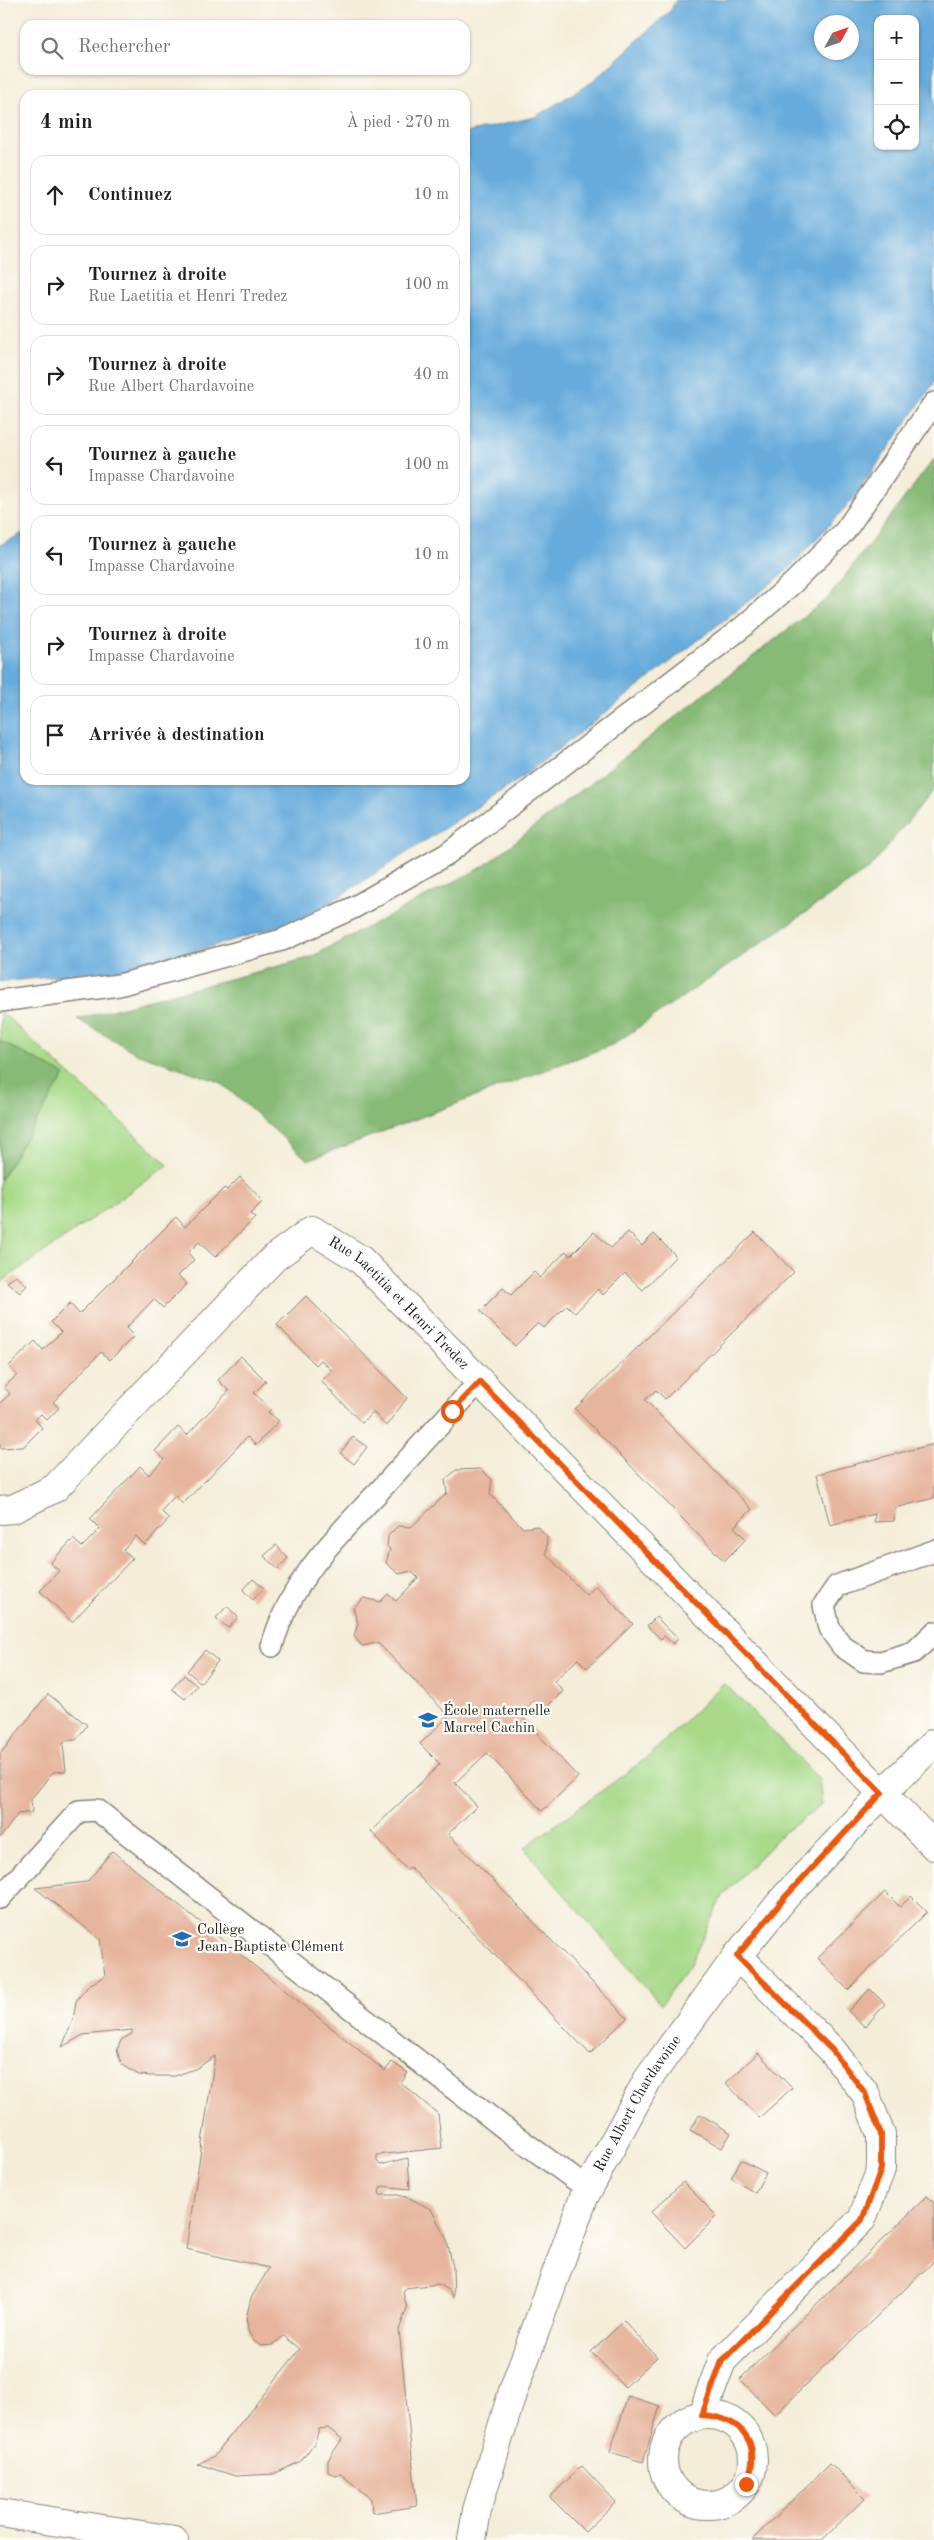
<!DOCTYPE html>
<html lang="fr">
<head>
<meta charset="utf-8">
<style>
  :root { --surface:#fff; --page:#f2f2f2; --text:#202124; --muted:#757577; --line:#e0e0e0 }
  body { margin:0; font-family:"Old Standard TT",serif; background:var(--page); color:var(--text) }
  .controls { position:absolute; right:15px; top:15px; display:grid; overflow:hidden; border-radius:10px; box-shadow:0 1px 4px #0004 }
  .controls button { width:45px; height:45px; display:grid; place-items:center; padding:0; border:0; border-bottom:1px solid var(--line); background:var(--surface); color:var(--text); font:25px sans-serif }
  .compass { position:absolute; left:814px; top:15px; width:45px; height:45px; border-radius:50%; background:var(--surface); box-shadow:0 1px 4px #0004; rotate:50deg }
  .stop { position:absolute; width:15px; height:15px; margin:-11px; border:4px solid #ea580c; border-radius:50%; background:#fff }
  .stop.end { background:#ea580c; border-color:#fff; box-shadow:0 1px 5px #0008 }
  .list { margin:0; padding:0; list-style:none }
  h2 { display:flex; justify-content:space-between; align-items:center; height:65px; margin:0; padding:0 20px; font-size:21px }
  h2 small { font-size:16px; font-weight:400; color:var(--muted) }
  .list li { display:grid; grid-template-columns:32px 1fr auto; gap:15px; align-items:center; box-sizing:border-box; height:80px; margin:0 10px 10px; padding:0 10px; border:1px solid var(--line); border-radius:15px }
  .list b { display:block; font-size:19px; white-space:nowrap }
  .list p { margin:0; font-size:16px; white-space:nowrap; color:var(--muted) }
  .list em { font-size:16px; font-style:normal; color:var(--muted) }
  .icon { flex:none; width:28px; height:28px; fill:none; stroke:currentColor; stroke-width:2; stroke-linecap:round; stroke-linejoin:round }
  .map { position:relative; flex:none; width:934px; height:2540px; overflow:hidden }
  .search { position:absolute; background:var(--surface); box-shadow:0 1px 4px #0004; left:20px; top:20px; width:450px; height:55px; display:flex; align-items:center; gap:12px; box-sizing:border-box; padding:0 18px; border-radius:15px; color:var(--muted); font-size:19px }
  .panel { position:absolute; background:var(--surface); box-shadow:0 1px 4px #0004; left:20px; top:90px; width:450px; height:695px; border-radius:15px }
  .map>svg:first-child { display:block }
</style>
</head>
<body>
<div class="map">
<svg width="934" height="2540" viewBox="0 0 934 2540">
  <rect width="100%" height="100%" fill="#fdfcf7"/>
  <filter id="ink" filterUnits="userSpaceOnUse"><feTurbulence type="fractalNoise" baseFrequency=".02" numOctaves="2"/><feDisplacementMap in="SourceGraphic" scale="10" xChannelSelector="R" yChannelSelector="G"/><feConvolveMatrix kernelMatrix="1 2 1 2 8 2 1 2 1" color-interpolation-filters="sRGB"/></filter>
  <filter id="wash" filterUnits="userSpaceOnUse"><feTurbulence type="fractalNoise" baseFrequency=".0096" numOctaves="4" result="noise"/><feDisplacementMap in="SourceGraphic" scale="20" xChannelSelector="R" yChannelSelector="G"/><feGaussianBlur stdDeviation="1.12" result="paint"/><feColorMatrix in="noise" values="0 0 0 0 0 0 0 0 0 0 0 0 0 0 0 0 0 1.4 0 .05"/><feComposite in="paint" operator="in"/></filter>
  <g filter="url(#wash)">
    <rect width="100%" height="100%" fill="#f4edd9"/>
    <g fill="#a8da8a" stroke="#627b53">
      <path d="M0 1011 168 1165 0 1283Z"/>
      <path d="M724 1683 819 1779 822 1805 782 1834 722 1896 689 1967 661 2005 524 1848 648 1757Z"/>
    </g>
    <g fill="#86ba76" stroke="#516b49">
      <path d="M934 459V789L869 869 614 1044 308 1160 220 1082 136 1053 77 1019 309 958 484 866 828 598Z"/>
      <path d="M0 1041 65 1075 0 1180Z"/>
    </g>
    <path fill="#66abdc" stroke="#41647c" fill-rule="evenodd" d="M676 0H934V382L927 393 853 499 787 571 520 779 305 919 137 968 0 982V545L25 532V780H465V133L535 117 592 82 671 10ZM878 19H915V146H878ZM822 22H852V52H822Z"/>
    <g id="blocks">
      <g fill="#e7b59d">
        <path d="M240 1177 263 1201 250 1214 255 1218 215 1257 199 1242 188 1253 194 1260 178 1276 187 1284 163 1308 154 1299 126 1328 134 1336 110 1360 101 1352 53 1402 59 1408 47 1420 41 1414 35 1419 42 1428 23 1447 0 1448V1403L10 1394 4 1387 17 1375 9 1366 35 1341 43 1350 61 1332 51 1322 70 1303 79 1314 176 1217 185 1227 224 1188 227 1190Z"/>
        <path d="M594 1232 611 1248 628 1232 642 1246 654 1234 676 1256 643 1290 625 1273 603 1295 598 1289 575 1313 567 1305 544 1328 538 1323 515 1346 480 1311 503 1288 511 1295 534 1272 540 1278 566 1251 570 1256Z"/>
        <path d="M755 1232 794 1272 665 1399 656 1390 645 1400 752 1509 734 1527 746 1539 724 1561 575 1409Z"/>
        <path d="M16 1276 27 1285 20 1293 7 1282Z"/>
        <path d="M306 1296 407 1398 386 1426 373 1412 362 1423 321 1381 332 1371 321 1360 316 1365 277 1325Z"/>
        <path d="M241 1356 266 1381 254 1393 271 1409 268 1412 279 1421 256 1445 247 1437 183 1504 175 1496 161 1511 169 1519 145 1545 136 1536 123 1550 133 1558 72 1622 40 1591 59 1571 50 1563 73 1539 82 1547 100 1529 90 1519 140 1466 149 1475 164 1459 155 1451 178 1427 187 1435 229 1391 218 1380Z"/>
        <path d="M353 1437 367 1447 354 1464 340 1453Z"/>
        <path d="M934 1444V1498L895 1508 894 1521 874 1522 875 1514 830 1525 817 1474Z"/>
        <path d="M481 1469 492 1480 490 1494 523 1528 537 1526 547 1537 546 1554 586 1595 596 1586 633 1624 587 1668 578 1659 554 1681 563 1691 543 1711 533 1701 520 1715 578 1777 542 1811 487 1753 455 1783 477 1806 448 1834 627 2018 590 2054 410 1867 407 1870 371 1831 440 1764 420 1744 449 1716 379 1644 376 1643 362 1646 354 1636 358 1623 353 1608 364 1598 380 1602 388 1594 396 1601 418 1578 411 1571 399 1574 386 1563 390 1549 387 1546 388 1536 398 1526 411 1527 447 1493 445 1480 456 1470Z"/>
        <path d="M276 1545 288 1558 278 1569 264 1556Z"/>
        <path d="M253 1579 264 1588 253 1600 243 1590Z"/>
        <path d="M227 1606 238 1617 228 1628 216 1618Z"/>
        <path d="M656 1617 678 1639 673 1644 664 1636 661 1639 647 1626Z"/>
        <path d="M205 1650 218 1661 201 1683 187 1671Z"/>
        <path d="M184 1675 197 1686 185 1699 172 1689Z"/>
        <path d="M48 1694 87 1725 76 1740H67L63 1744 66 1771 53 1772 31 1799 32 1812 18 1814 0 1838V1754Z"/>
        <path d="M112 1851 385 2071 392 2062 408 2073 401 2083 438 2114 442 2148 377 2155V2161L380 2165 408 2158 410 2189 382 2186 379 2191 380 2195H398L409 2198 431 2209 447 2240 453 2268 454 2298 450 2291 439 2284 405 2288 403 2292 407 2308 399 2330 417 2506 372 2513 371 2499 341 2474 336 2476 328 2472V2460L342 2439 328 2428 319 2429 315 2442 301 2461 274 2474 235 2476 198 2464 214 2456 300 2349 284 2336 273 2345 261 2346 254 2341 249 2333 246 2318 251 2298 269 2268 186 2249 215 2056 197 2068 175 2076H152L139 2075 129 2069 122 2064 119 2057 117 2050 121 2040 132 2034V2030L83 2035 62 2047 73 2020 76 2001 89 1985 105 1976 100 1939 35 1888 87 1882Z"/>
        <path d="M885 1892 900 1907 911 1896 927 1912 848 1990 817 1958Z"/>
        <path d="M870 1989 885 2004 865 2027 848 2011Z"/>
        <path d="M758 2053 792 2088 759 2118 726 2083Z"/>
        <path d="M700 2114 731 2133 722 2148 690 2130Z"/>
        <path d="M741 2160 766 2173 755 2193 731 2178Z"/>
        <path d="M683 2182 717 2216 685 2248 651 2212Z"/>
        <path d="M927 2196 934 2203V2261L775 2415 740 2379Z"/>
        <path d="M624 2321 657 2357 625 2387 591 2352Z"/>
        <path d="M628 2396 660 2406 643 2462 610 2452Z"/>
        <path d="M830 2463 865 2498 822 2540H752Z"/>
        <path d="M582 2466 616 2502 585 2532 550 2497Z"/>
      </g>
    </g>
  </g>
  <g filter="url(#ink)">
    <use href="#blocks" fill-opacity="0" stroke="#88847a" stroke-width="1"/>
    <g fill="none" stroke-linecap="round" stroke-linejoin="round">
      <g stroke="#88847a" stroke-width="24">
        <g id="service">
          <path d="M0 1001 119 985 282 940 353 908 447 854 743 627 793 583 845 531 934 403"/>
          <path d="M934 1551 837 1586 824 1605 829 1628 842 1646 864 1661 881 1662 914 1652 934 1633"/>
          <path d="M272 1646C291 1579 336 1537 382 1488 414 1452 447 1417 480 1381"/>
          <path d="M0 1898 79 1811 97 1810 503 2127 588 2189"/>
        </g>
      </g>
      <g stroke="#88847a" stroke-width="30">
        <g id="minor">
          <path id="s1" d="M0 1510 13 1509 55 1488 274 1258 312 1230 360 1259 934 1846"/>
          <path d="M702 2415 722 2361 862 2219 881 2169V2134L865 2093 832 2050 737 1956"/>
          <circle cx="708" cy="2460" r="45"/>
          <path d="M0 2513 174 2540"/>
          <path id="s2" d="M472 2540 477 2510 512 2394 584 2197 648 2079 737 1956 786 1896 883 1793 934 1743"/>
        </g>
      </g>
      <use href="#service" stroke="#fff" stroke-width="21"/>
      <use href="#minor" stroke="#fff" stroke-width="28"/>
    </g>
  </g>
  <g fill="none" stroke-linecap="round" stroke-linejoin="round" filter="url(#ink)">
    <path stroke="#ea580c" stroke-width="6" d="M452 1411 480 1382 882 1793 786 1896 737 1956 832 2050 865 2093 881 2134V2169L862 2220 722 2361 702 2415C744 2418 763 2445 746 2484"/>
  </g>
  <defs>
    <g id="school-bare" transform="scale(1.5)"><path d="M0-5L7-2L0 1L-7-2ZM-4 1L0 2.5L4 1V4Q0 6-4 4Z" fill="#1f6fb2" stroke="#fdfcf7" stroke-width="2.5" paint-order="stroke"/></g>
  </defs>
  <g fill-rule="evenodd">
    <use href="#school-bare" x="428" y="1720"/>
    <use href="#school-bare" x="182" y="1939"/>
  </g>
  <g text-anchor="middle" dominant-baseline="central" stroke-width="4.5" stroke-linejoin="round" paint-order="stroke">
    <g font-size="15" fill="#1c1c1c" stroke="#fdfcf7">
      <text stroke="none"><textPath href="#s1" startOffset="539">Rue Laetitia et Henri Tredez</textPath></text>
      <text stroke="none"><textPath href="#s2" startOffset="469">Rue Albert Chardavoine</textPath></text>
    </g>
    <g font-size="15" fill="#1c1c1c" stroke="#fdfcf7" text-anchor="start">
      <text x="443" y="1711">École maternelle<tspan x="443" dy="17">Marcel Cachin</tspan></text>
      <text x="197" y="1930">Collège<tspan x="197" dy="17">Jean-Baptiste Clément</tspan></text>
    </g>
  </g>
</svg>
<div class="controls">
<button>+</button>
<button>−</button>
<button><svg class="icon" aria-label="locate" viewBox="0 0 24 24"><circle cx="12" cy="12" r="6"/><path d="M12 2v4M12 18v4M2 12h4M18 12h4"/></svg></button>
</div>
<svg class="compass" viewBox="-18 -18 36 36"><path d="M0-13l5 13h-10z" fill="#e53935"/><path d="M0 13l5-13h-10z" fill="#757577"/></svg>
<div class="stop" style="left:452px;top:1411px"></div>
<div class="stop end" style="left:746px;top:2484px"></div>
<div class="search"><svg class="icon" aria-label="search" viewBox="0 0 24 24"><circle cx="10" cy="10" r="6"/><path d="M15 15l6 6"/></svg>Rechercher</div>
<section class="panel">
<h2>4 min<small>À pied · 270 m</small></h2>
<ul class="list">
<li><svg class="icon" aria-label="ahead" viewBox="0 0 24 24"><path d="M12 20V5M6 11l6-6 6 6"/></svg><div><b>Continuez</b></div><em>10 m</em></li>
<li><svg class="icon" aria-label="right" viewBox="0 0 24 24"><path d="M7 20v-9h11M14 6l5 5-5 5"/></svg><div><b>Tournez à droite</b><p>Rue Laetitia et Henri Tredez</p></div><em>100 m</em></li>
<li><svg class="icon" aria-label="right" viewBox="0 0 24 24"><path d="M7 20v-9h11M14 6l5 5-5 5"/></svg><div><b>Tournez à droite</b><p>Rue Albert Chardavoine</p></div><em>40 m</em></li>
<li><svg class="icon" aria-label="left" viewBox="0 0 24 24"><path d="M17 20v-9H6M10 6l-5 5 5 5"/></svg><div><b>Tournez à gauche</b><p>Impasse Chardavoine</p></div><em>100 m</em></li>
<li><svg class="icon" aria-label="left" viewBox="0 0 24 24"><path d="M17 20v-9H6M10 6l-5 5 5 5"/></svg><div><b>Tournez à gauche</b><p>Impasse Chardavoine</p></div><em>10 m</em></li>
<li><svg class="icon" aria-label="right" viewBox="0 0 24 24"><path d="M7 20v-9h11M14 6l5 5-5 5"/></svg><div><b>Tournez à droite</b><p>Impasse Chardavoine</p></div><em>10 m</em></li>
<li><svg class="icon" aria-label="arrive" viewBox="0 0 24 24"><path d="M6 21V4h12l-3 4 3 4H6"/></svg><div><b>Arrivée à destination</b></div></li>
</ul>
</section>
</div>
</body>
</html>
